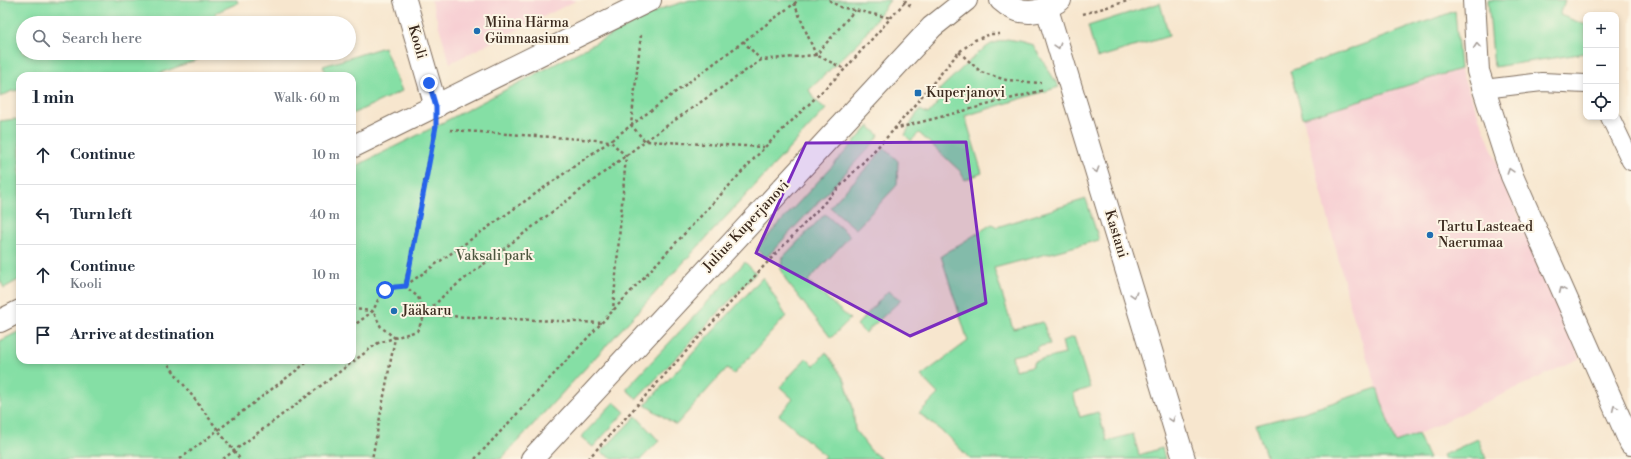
<!DOCTYPE html>
<html lang="en">
<head>
<meta charset="utf-8">
<style>
  :root { --surface:#fff; --page:#f2f2f3; --text:#1f2937; --muted:#747a83; --line:#e0e1e3 }
  body { margin:0; font-family:"Libre Bodoni",serif; background:var(--page); color:var(--text) }
  .controls { position:absolute; right:12px; top:12px; display:grid; overflow:hidden; border-radius:8px; box-shadow:0 2px 6px #0003 }
  .controls button { width:36px; height:36px; display:grid; place-items:center; padding:0; border:0; border-bottom:1px solid var(--line); background:var(--surface); color:var(--text); font:20px sans-serif }
  .stop { position:absolute; width:12px; height:12px; margin:-9px; border:3px solid #2563eb; border-radius:50%; background:#fff }
  .stop.end { background:#2563eb; border-color:#fff; box-shadow:0 1px 4px #0008 }
  .list { margin:0; padding:0; list-style:none }
  h2 { display:flex; justify-content:space-between; align-items:center; height:52px; margin:0; padding:0 16px; font-size:17px }
  h2 small { font-size:13px; font-weight:400; color:var(--muted) }
  .list li { display:grid; grid-template-columns:26px 1fr auto; gap:12px; align-items:center; box-sizing:border-box; height:60px; padding:0 16px; border-top:1px solid var(--line) }
  .list b { display:block; font-size:15px; white-space:nowrap }
  .list p { margin:0; font-size:13px; white-space:nowrap; color:var(--muted) }
  .list em { font-size:13px; font-style:normal; color:var(--muted) }
  .icon { flex:none; width:22px; height:22px; fill:none; stroke:currentColor; stroke-width:2; stroke-linecap:round; stroke-linejoin:round }
  .map { position:relative; flex:none; width:1631px; height:459px; overflow:hidden }
  .search { position:absolute; background:var(--surface); box-shadow:0 2px 6px #0003; left:16px; top:16px; width:340px; height:44px; display:flex; align-items:center; gap:10px; box-sizing:border-box; padding:0 14px; border-radius:22px; color:var(--muted); font-size:15px }
  .panel { position:absolute; background:var(--surface); box-shadow:0 2px 6px #0003; left:16px; top:72px; width:340px; height:292px; border-radius:12px }
  .map>svg:first-child { display:block }
</style>
</head>
<body>
<div class="map">
<svg width="1631" height="459" viewBox="0 0 1631 459">
  <rect width="100%" height="100%" fill="#fcf5e5"/>
  <filter id="ink" filterUnits="userSpaceOnUse"><feTurbulence type="fractalNoise" baseFrequency=".025" numOctaves="2"/><feDisplacementMap in="SourceGraphic" scale="8" xChannelSelector="R" yChannelSelector="G"/><feConvolveMatrix kernelMatrix="1 2 1 2 8 2 1 2 1" color-interpolation-filters="sRGB"/></filter>
  <filter id="wash" filterUnits="userSpaceOnUse"><feTurbulence type="fractalNoise" baseFrequency=".012" numOctaves="4" result="noise"/><feDisplacementMap in="SourceGraphic" scale="16" xChannelSelector="R" yChannelSelector="G"/><feGaussianBlur stdDeviation="0.9" result="paint"/><feColorMatrix in="noise" values="0 0 0 0 0 0 0 0 0 0 0 0 0 0 0 0 0 1.4 0 .05"/><feComposite in="paint" operator="in"/></filter>
  <g filter="url(#wash)">
    <rect width="100%" height="100%" fill="#f7e6ce"/>
    <g fill="#f7cfd3">
      <path d="M431 0H577L450 63Z"/>
      <path d="M1460 69 1513 202 1580 358 1418 434 1395 442 1351 309 1303 118Z"/>
    </g>
    <g fill="#85dfa5" stroke="#608462">
      <path d="M0 0H237L238 3 215 13 219 23H23V53H216L152 76H58L57 73 44 76H20V90L12 91 0 97Z"/>
      <path d="M690 0H890L861 40 809 90 815 100 826 109 501 459H0V341L20 331V360H352V168L436 126 661 9Z"/>
      <path d="M1488 0H1565L1560 15 1586 25V53L1494 67Z"/>
      <path d="M1160 3 1169 36 1097 58 1088 26Z"/>
      <path d="M1455 11 1460 69 1303 118 1290 71Z"/>
      <path d="M1007 39 1019 41 1033 45 1059 87 965 116 982 173 965 180 960 171 919 133 911 141 905 135 915 116 920 110 928 114 944 96 939 90 978 53 991 44Z"/>
      <path d="M384 47 402 91 352 114V76H328L323 66Z"/>
      <path d="M15 119 20 121V279L4 288 0 280V121Z"/>
      <path d="M869 126 879 135 876 140 766 258 756 249Z"/>
      <path d="M885 148 898 161 897 185 856 229 830 207Z"/>
      <path d="M1086 199 1099 240 994 268 1013 329 1043 322 1050 344 1037 347 1038 350 1012 356 1015 370 1033 366V362L1065 354 1062 341 1074 337 1090 388 1073 393 1080 417 1098 412 1107 441 1133 434 1139 455 1162 448 1165 459H970L950 438 919 413 938 394 921 376 968 341 941 256 992 224 997 227Z"/>
      <path d="M825 214 850 236 808 281 850 319 831 338 787 282 781 269 782 258Z"/>
      <path d="M745 262 756 273 637 399 626 389Z"/>
      <path d="M763 277 786 316 734 374 727 368 676 425 645 405Z"/>
      <path d="M888 291 901 300 865 333 857 325Z"/>
      <path d="M826 352 845 381 853 408 855 430 871 451 882 459H822L825 456 779 415 793 399 780 387 806 358 814 366Z"/>
      <path d="M1377 388 1395 442 1418 434 1429 459H1267L1256 425 1298 414Z"/>
      <path d="M614 402 625 412 593 447 581 437Z"/>
      <path d="M636 416 659 441 641 459H613L601 452Z"/>
      <path d="M1478 439 1486 459H1445L1443 455Z"/>
    </g>
  </g>
  <g filter="url(#ink)">
    <g fill="none" stroke-linecap="round" stroke-linejoin="round">
      <g stroke="#7d6c5c" stroke-width="20">
        <g id="lane">
          <path d="M1484 89 1542 82 1586 84"/>
          <path d="M1610 117 1631 161"/>
        </g>
      </g>
      <g stroke="#7d6c5c" stroke-width="24">
        <g id="street">
          <path d="M405 0 436 107"/>
          <path d="M1001 0C1021 18 1039 14 1060 0"/>
          <path d="M1474 0 1478 71 1512 176 1631 444"/>
          <path d="M1047 9 1184 459"/>
          <path d="M352 147 650 0"/>
          <path d="M0 321 20 311"/>
          <path d="M532 459 932 27 966 0"/>
        </g>
      </g>
      <g stroke="#7d6c5c" stroke-width="2.5" stroke-dasharray="3 3" stroke-linecap="butt">
        <path d="M829 0 840 7 891 18"/>
        <path d="M906 0 905 2 913 7"/>
        <path d="M794 3 816 55 855 10"/>
        <path d="M1083 14 1131 0"/>
        <path d="M641 35 631 125 645 141 765 147"/>
        <path d="M743 41 761 60 816 55 845 69"/>
        <path d="M959 52 981 72 1006 80 1041 83"/>
        <path d="M894 129 1044 90"/>
        <path d="M450 130 610 141 626 156 613 310"/>
        <path d="M433 138 405 286 418 297 425 315 601 323"/>
        <path d="M352 309 373 311 381 327 395 338 372 459"/>
        <path d="M352 327 373 311 378 300 385 290 395 287 405 286 610 141 799 0"/>
        <path d="M165 360 240 459"/>
        <path d="M180 459 310 360"/>
        <path d="M223 459 378 343 417 331 425 315 446 293 645 141 761 60"/>
        <path d="M475 459 765 147 845 69 905 2"/>
        <path d="M588 459 764 266 890 134 959 52 975 40 991 34H1001"/>
      </g>
      <use href="#lane" stroke="#fff" stroke-width="18"/>
      <use href="#street" stroke="#fff" stroke-width="22"/>
    </g>
    <defs><path id="oneway-chevron" d="M-2-3.5L2.5 0L-2 3.5" fill="none" stroke-width="1.6" stroke-linecap="round" stroke-linejoin="round"/></defs>
    <g stroke="#a79f9a">
      <use href="#oneway-chevron" transform="translate(1058 46) rotate(73)"/>
      <use href="#oneway-chevron" transform="translate(1477 46) rotate(-94)"/>
      <use href="#oneway-chevron" transform="translate(1096 170) rotate(73)"/>
      <use href="#oneway-chevron" transform="translate(1510 171) rotate(-108)"/>
      <use href="#oneway-chevron" transform="translate(1562 290) rotate(-114)"/>
      <use href="#oneway-chevron" transform="translate(1134 295) rotate(73)"/>
      <use href="#oneway-chevron" transform="translate(1615 408) rotate(-114)"/>
      <use href="#oneway-chevron" transform="translate(1172 419) rotate(73)"/>
    </g>
  </g>
  <g fill="none" stroke-linecap="round" stroke-linejoin="round" filter="url(#ink)">
    <path stroke="#2563eb" stroke-width="5" d="M385 290 395 287 406 286 436 126V107L429 83"/>
  </g>
  <path fill="#7b2cbf" fill-opacity="0.2" stroke="#7b2cbf" stroke-width="3" stroke-linejoin="round" d="M966 142 986 303 910 336 756 253 806 143Z"/>
  <g fill="#1f6fb2" stroke="#fcf5e5" stroke-width="1.5">
    <circle cx="477" cy="31" r="4"/>
    <rect x="914" y="89" width="8" height="8" rx="2"/>
    <circle cx="1430" cy="235" r="4"/>
    <circle cx="394" cy="311" r="4"/>
  </g>
  <g text-anchor="middle" dominant-baseline="central" stroke-width="4" stroke-linejoin="round" paint-order="stroke">
    <g font-size="14" fill="#3b2a1e" stroke="#fcf5e5" text-anchor="start">
      <text x="485" y="23">Miina Härma<tspan x="485" dy="16">Gümnaasium</tspan></text>
      <text x="926" y="93">Kuperjanovi</text>
      <text x="1438" y="227">Tartu Lasteaed<tspan x="1438" dy="16">Naerumaa</tspan></text>
      <text x="402" y="311">Jääkaru</text>
    </g>
    <g font-size="14" fill="#3b2a1e" stroke="#fcf5e5">
      <text transform="translate(417 42) rotate(74)">Kooli</text>
      <text transform="translate(746 226) rotate(-47)">Julius Kuperjanovi</text>
      <text transform="translate(1116 234) rotate(73)">Kastani</text>
    </g>
    <g font-size="14" fill="#4e5740" stroke="#fcf5e5">
      <text x="494" y="256">Vaksali park</text>
    </g>
  </g>
</svg>
<div class="controls">
<button>+</button>
<button>−</button>
<button><svg class="icon" aria-label="locate" viewBox="0 0 24 24"><circle cx="12" cy="12" r="6"/><path d="M12 2v4M12 18v4M2 12h4M18 12h4"/></svg></button>
</div>
<div class="stop" style="left:385px;top:290px"></div>
<div class="stop end" style="left:429px;top:83px"></div>
<div class="search"><svg class="icon" aria-label="search" viewBox="0 0 24 24"><circle cx="10" cy="10" r="6"/><path d="M15 15l6 6"/></svg>Search here</div>
<section class="panel">
<h2>1 min<small>Walk · 60 m</small></h2>
<ul class="list">
<li><svg class="icon" aria-label="ahead" viewBox="0 0 24 24"><path d="M12 20V5M6 11l6-6 6 6"/></svg><div><b>Continue</b></div><em>10 m</em></li>
<li><svg class="icon" aria-label="left" viewBox="0 0 24 24"><path d="M17 20v-9H6M10 6l-5 5 5 5"/></svg><div><b>Turn left</b></div><em>40 m</em></li>
<li><svg class="icon" aria-label="ahead" viewBox="0 0 24 24"><path d="M12 20V5M6 11l6-6 6 6"/></svg><div><b>Continue</b><p>Kooli</p></div><em>10 m</em></li>
<li><svg class="icon" aria-label="arrive" viewBox="0 0 24 24"><path d="M6 21V4h12l-3 4 3 4H6"/></svg><div><b>Arrive at destination</b></div></li>
</ul>
</section>
</div>
</body>
</html>
